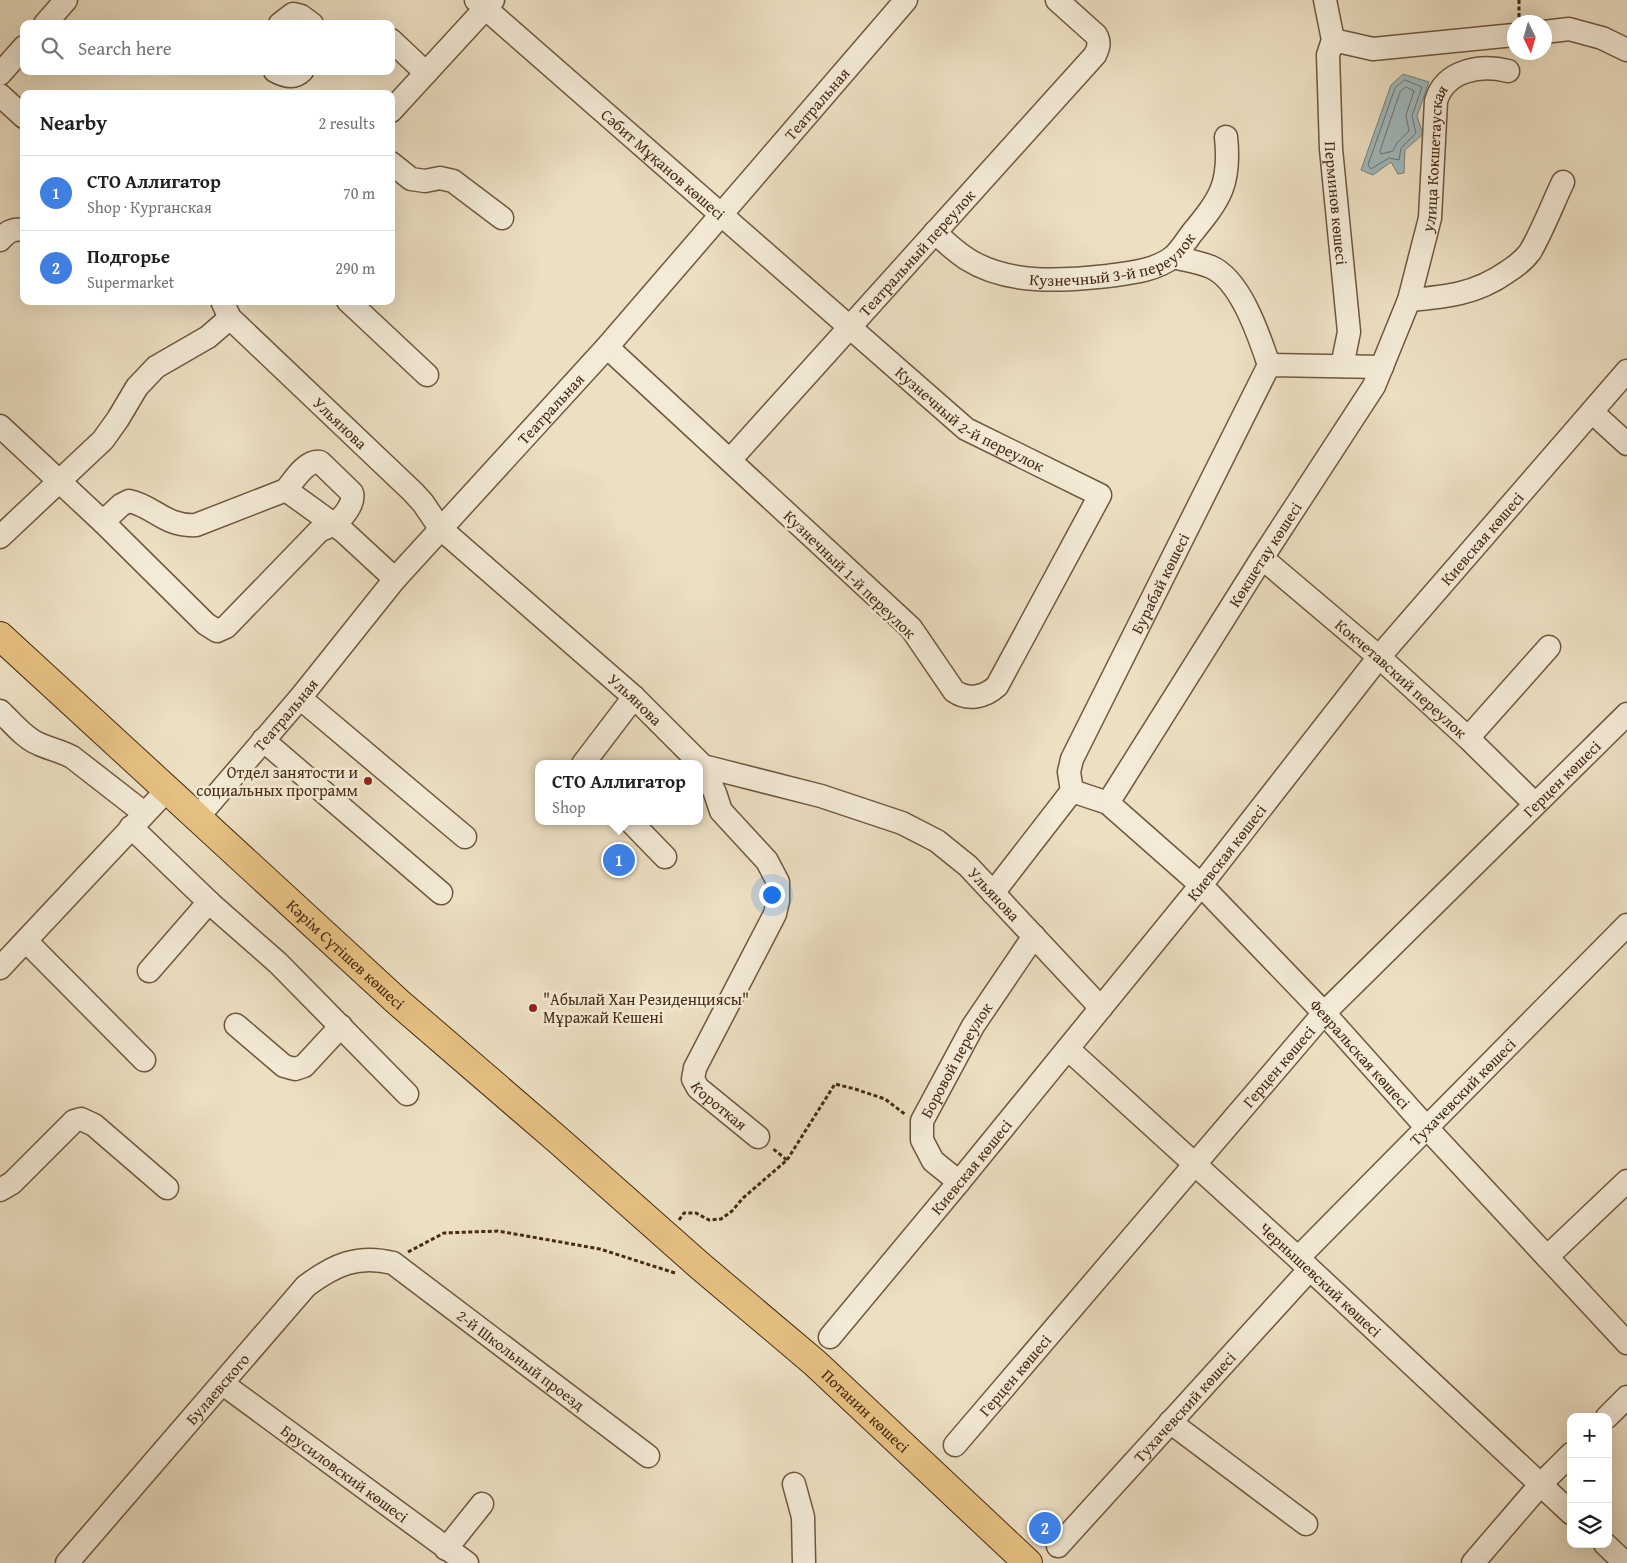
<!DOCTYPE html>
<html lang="en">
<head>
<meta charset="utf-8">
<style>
  :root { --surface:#fff; --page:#f6f6f6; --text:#202124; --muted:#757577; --line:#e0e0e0; --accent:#8f2418 }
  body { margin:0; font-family:"Gentium Book Plus",serif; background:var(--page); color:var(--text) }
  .controls { position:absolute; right:15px; bottom:15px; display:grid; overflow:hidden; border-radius:10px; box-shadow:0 5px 20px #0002 }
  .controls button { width:45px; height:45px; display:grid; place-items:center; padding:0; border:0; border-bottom:1px solid var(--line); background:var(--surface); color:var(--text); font:25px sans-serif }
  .compass { position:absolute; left:1507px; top:15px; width:45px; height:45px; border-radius:50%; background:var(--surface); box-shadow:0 5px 20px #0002; rotate:175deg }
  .you { position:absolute; left:771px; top:894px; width:18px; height:18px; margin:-12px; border:4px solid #fff; border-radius:50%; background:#1a73e8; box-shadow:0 0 0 8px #1a73e833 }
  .badge { display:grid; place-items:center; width:32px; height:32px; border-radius:50%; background:var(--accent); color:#fff; font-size:16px; font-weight:700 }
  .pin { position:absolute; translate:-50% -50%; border:2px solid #fff; box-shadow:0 1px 5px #0006 }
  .popup { position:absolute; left:535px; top:760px; width:168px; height:65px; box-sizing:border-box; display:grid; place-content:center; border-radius:10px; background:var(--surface); filter:drop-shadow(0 1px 4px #0005); font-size:16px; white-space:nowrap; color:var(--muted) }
  .popup b { font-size:19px; color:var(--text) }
  .popup::after { content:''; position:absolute; left:50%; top:100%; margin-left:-10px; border:10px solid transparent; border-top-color:var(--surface) }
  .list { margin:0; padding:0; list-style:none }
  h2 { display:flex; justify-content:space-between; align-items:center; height:65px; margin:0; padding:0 20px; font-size:21px }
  h2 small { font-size:16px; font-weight:400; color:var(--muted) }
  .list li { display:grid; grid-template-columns:32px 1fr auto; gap:15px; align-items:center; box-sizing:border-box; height:75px; padding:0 20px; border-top:1px solid var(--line) }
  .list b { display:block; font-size:19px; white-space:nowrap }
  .list p { margin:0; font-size:16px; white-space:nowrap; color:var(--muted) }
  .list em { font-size:16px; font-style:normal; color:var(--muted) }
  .icon { flex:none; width:28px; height:28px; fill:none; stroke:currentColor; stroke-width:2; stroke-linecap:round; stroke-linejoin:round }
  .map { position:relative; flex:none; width:1627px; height:1563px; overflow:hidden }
  .search { position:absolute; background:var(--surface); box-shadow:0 5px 20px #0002; left:20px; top:20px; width:375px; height:55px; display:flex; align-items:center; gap:12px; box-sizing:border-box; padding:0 18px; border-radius:10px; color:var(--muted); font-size:19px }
  .panel { position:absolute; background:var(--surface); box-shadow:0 5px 20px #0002; left:20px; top:90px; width:375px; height:215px; border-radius:10px }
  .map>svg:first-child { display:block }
</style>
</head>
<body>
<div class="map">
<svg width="1627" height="1563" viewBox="0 0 1627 1563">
  <rect width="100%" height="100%" fill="#ecdfc2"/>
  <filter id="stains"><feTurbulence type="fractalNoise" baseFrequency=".004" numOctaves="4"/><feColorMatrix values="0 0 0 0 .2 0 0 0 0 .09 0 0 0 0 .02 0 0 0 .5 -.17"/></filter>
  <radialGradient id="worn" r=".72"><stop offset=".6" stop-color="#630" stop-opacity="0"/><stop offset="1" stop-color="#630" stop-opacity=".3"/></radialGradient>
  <path fill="#9fb9be" stroke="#7c8079" d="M1403 74 1429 82 1417 116 1423 134 1405 150 1404 173 1398 174 1391 162 1373 175 1361 170 1391 85Z"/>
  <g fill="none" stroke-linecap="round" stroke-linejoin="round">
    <g stroke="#737268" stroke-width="1">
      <path d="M1405 80 1422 87 1412 116 1416 133 1401 148 1399 160 1389 158 1371 169 1368 165 1395 88Z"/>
      <path d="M1406 87 1414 91 1406 115 1409 131 1397 143 1393 151 1381 154 1380 151 1400 92Z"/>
    </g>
    <g stroke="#70573d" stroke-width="25">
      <g id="minor">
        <path id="s1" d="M476 0 966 429 1100 495 997 686C985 697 968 701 954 691L911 628 607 347"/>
        <path id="s2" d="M1325 0 1333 40 1328 55 1331 149 1349 332 1342 366"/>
        <path d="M45 24 66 0"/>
        <path d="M280 24 293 14 301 16 312 24"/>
        <path d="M1544 32 1569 29 1602 38 1627 50"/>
        <path d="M391 40 426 73"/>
        <path d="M1333 40 1373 49 1514 35"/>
        <path d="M275 71C284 76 294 79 302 71"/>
        <path d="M0 74 24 47"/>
        <path d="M0 95 24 117"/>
        <path d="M391 111 493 0"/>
        <path d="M391 163 411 179 425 181 440 178 453 181 502 218"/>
        <path id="s3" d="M935 232C945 242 955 251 967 259 1008 285 1062 281 1108 276 1129 273 1155 271 1173 257 1180 251 1186 241 1192 233 1220 199 1231 184 1226 137"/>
        <path d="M0 240C7 232 13 228 24 230"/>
        <path d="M1173 257C1185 260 1199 262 1211 267 1241 280 1259 336 1269 365"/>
        <path d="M1409 300C1446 297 1476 294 1507 272 1515 267 1524 260 1530 252 1542 232 1553 203 1563 182"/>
        <path id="s4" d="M222 301 230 318 413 492 423 503 440 528 634 697 703 766 821 796 902 823 937 841 968 866 1101 1008"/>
        <path d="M348 301 427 375"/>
        <path d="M1592 412 1627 444"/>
        <path d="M0 426 103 522 206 624 217 631 226 627 319 531C324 528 330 527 334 524 343 518 355 503 352 493L320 462C306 460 294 480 286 490"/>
        <path id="s5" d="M730 460 1095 55C1099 47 1100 42 1096 35L1057 0"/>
        <path d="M103 522 121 505 129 501C154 506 165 527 196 525L286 490 343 531 395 579"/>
        <path d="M0 537 103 440 118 419 137 387 156 367 208 337 230 318"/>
        <path id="s6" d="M1262 558 1379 657 1468 738 1535 804"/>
        <path d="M300 698 465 837"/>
        <path d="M0 711C12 722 24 738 39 744 50 749 61 751 72 757L144 813"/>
        <path d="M1468 738 1549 647"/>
        <path d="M263 740 441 893"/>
        <path d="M583 764 634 697"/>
        <path id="s7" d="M703 766 715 793 721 811 767 861 778 882V901L775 914 695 1068 693 1079 698 1088 758 1137"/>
        <path id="s8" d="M1072 791 1108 803 1201 885 1324 1013 1427 1128 1627 1343"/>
        <path id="s9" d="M1108 803 1262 558 1374 386 1409 300 1430 218 1436 101C1445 70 1481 64 1508 71"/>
        <path id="s10" d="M197 818 300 698 395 579 607 347 906 0"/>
        <path d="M630 821 665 857"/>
        <path d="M131 827 212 905 278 963 407 1094"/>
        <path id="s11" d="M993 893 1072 791 1069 772 1072 759 1269 365 1382 367"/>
        <path d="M26 941 144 1060"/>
        <path d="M0 968 167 790"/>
        <path d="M149 971 209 902"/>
        <path d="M236 1025 284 1066 295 1069 304 1066 341 1026"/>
        <path id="s12" d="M1068 1049 1298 1258 1571 1513"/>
        <path id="s13" d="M959 1182 933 1161 922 1140V1121L973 1026 1034 936"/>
        <path d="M0 1190 12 1183 74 1121 81 1119 94 1125 167 1188"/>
        <path d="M1547 1257 1627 1181"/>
        <path id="s14" d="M1298 1258 1627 925"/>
        <path id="s15" d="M830 1337 959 1182 1201 885 1379 657 1627 371"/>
        <path id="s16" d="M223 1384 467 1563"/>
        <path d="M1607 1417 1627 1397"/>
        <path d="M1170 1422 1306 1524"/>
        <path id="s17" d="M955 1445 1324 1013 1627 714"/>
        <path d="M794 1484 803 1517 804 1563"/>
        <path d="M1605 1544 1625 1563"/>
        <path id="s18" d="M1058 1546 1309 1270"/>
        <path d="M446 1549 482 1504"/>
        <path id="s19" d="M67 1563 306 1286C334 1265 358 1254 393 1263L648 1456"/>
        <path d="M1473 1563 1540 1485 1571 1454"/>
      </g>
    </g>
    <g stroke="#472a11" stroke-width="30">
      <g id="major">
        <path id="s20" d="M0 636 398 1002 558 1140 699 1265 815 1363 1028 1563"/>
      </g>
    </g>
    <g stroke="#472a11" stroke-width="3" stroke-dasharray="4 2.5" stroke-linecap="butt">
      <path d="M1519 0V19"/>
      <path d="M787 1160 835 1084 855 1089 885 1099 906 1115"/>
      <path d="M679 1220 684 1213H696L709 1220 721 1219 732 1211 743 1198 787 1160 772 1148"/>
      <path d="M408 1252 444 1233 498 1231 600 1249 675 1273"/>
    </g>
    <use href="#minor" stroke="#f3ead7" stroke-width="22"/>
    <use href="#major" stroke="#e6c081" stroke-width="28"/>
  </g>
  <g fill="#8f2418" stroke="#f3ead7" stroke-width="2">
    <circle cx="368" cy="781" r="5"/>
    <circle cx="533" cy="1008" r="5"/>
  </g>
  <g text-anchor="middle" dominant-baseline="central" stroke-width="5" stroke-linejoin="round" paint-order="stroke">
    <g font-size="16" fill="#472a11" stroke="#f3ead7">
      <text stroke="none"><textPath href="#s10" startOffset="946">Театральная</textPath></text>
      <text stroke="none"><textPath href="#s9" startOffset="732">улица Кокшетауская</textPath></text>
      <text stroke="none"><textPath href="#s1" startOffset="249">Сәбит Мұқанов көшесі</textPath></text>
      <text stroke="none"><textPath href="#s2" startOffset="205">Перминов көшесі</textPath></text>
      <text stroke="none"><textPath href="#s5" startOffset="279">Театральный переулок</textPath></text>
      <text stroke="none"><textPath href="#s3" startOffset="196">Кузнечный 3-й переулок</textPath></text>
      <text stroke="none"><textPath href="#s10" startOffset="541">Театральная</textPath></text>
      <text stroke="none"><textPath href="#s1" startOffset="649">Кузнечный 2-й переулок</textPath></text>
      <text stroke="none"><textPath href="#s4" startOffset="171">Ульянова</textPath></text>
      <text stroke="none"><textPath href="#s15" startOffset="1031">Киевская көшесі</textPath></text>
      <text stroke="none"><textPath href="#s9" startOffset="294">Көкшетау көшесі</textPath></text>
      <text transform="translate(850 574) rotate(44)">Кузнечный 1-й переулок</text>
      <text stroke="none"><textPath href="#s11" startOffset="358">Бурабай көшесі</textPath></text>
      <text stroke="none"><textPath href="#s6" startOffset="184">Кокчетавский переулок</textPath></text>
      <text stroke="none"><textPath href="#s4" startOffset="576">Ульянова</textPath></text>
      <text stroke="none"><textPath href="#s10" startOffset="136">Театральная</textPath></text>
      <text stroke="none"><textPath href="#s17" startOffset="902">Герцен көшесі</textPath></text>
      <text stroke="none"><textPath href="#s15" startOffset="626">Киевская көшесі</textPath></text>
      <text stroke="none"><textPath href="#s4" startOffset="996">Ульянова</textPath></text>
      <text stroke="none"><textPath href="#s20" startOffset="470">Кәрім Сүтішев көшесі</textPath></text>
      <text stroke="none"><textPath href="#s8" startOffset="394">Февральская көшесі</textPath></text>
      <text stroke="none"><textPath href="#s13" startOffset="146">Боровой переулок</textPath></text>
      <text stroke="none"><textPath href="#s17" startOffset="498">Герцен көшесі</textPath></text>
      <text stroke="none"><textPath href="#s14" startOffset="234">Тухачевский көшесі</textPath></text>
      <text stroke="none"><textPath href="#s7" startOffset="395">Короткая</textPath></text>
      <text stroke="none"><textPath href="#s15" startOffset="221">Киевская көшесі</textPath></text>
      <text stroke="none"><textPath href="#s12" startOffset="342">Чернышевский көшесі</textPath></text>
      <text stroke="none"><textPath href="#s19" startOffset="620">2-й Школьный проезд</textPath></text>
      <text stroke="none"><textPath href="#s17" startOffset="92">Герцен көшесі</textPath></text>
      <text stroke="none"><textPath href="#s19" startOffset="230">Булаевского</textPath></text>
      <text stroke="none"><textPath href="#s18" startOffset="188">Тухачевский көшесі</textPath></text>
      <text stroke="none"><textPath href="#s20" startOffset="1162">Потанин көшесі</textPath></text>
      <text stroke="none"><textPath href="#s16" startOffset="151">Брусиловский көшесі</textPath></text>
    </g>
    <g font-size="16" fill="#472a11" stroke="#f3ead7" text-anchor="end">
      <text x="358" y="772">Отдел занятости и<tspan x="358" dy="18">социальных программ</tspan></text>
      <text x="543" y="999" text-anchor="start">"Абылай Хан Резиденциясы"<tspan x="543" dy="18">Мұражай Кешені</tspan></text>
    </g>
  </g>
  <rect width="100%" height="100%" filter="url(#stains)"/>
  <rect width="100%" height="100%" fill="url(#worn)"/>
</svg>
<div class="controls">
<button>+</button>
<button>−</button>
<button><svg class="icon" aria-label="layers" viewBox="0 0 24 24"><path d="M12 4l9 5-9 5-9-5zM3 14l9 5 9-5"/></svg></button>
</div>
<svg class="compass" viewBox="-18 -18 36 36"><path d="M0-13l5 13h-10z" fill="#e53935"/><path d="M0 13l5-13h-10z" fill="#757577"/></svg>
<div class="you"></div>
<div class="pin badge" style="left:619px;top:860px;background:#3f7fe0">1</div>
<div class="popup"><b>СТО Аллигатор</b>Shop</div>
<div class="pin badge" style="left:1045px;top:1528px;background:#3f7fe0">2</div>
<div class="search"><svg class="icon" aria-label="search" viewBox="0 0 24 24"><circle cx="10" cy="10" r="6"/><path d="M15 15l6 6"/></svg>Search here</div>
<section class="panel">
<h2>Nearby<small>2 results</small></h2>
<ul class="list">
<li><span class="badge" style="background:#3f7fe0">1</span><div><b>СТО Аллигатор</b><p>Shop · Курганская</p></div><em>70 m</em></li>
<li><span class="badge" style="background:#3f7fe0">2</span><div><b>Подгорье</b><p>Supermarket</p></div><em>290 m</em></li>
</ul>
</section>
</div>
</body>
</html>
